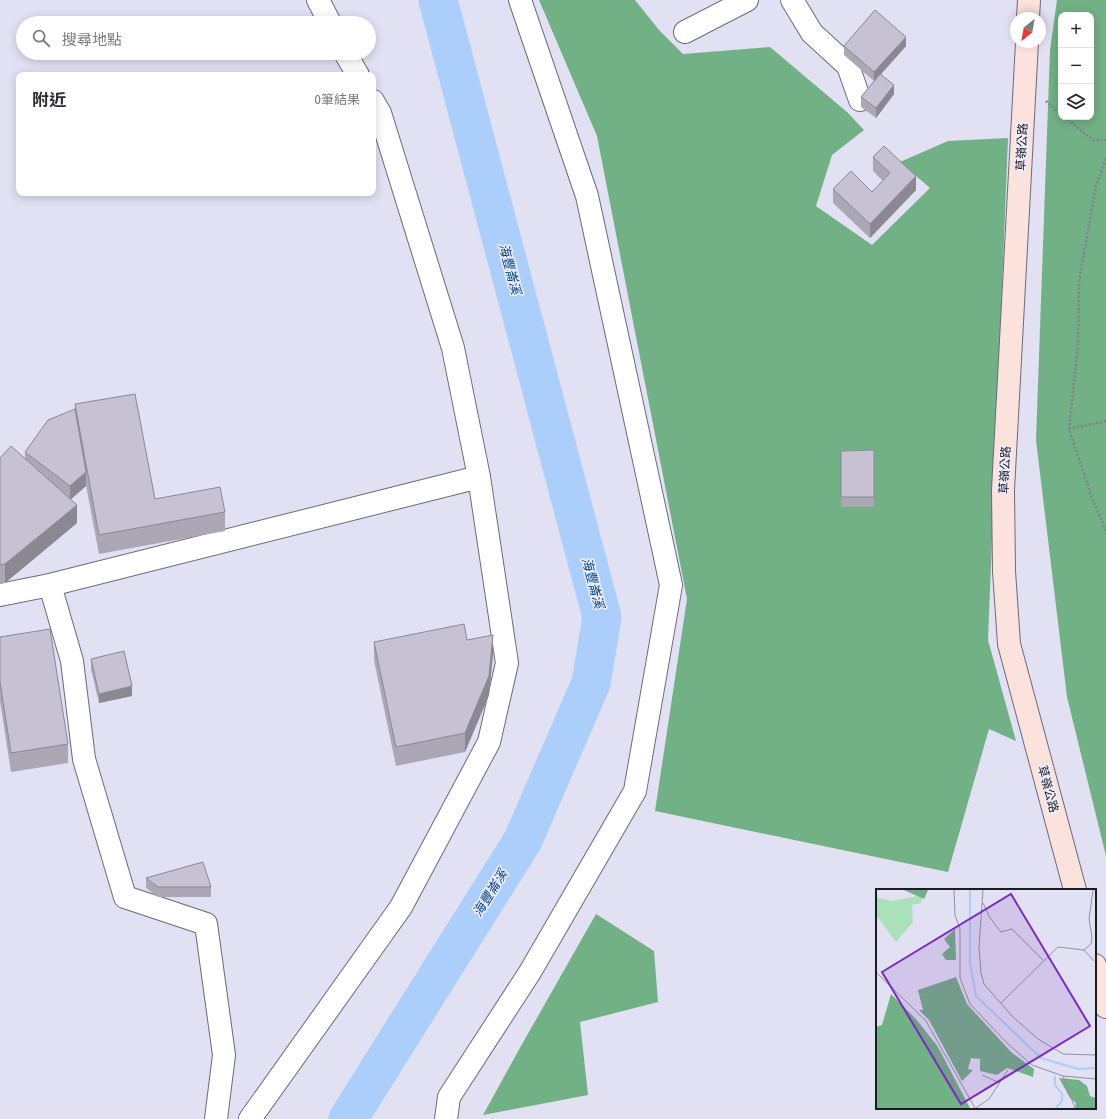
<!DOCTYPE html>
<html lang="zh-TW">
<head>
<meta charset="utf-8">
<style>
  :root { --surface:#fff; --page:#f7f7f7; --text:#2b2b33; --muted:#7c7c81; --line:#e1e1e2 }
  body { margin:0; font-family:"Fira Sans Condensed","Noto Sans TC",sans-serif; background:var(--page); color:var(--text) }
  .controls { position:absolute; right:12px; top:12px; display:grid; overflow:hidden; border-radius:8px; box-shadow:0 2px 10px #0003 }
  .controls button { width:36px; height:36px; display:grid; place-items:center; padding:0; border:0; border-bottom:1px solid var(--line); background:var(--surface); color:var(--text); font:20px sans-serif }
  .compass { position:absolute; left:1010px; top:12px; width:36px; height:36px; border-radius:50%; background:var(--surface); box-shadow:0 2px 10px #0003; rotate:211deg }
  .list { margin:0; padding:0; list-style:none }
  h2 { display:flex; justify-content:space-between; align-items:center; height:52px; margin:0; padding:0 16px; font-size:17px }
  h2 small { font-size:13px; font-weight:400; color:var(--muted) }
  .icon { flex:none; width:22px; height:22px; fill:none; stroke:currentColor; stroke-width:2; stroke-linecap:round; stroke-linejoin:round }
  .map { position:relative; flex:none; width:1106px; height:1119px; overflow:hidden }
  .search { position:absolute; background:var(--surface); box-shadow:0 2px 10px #0003; left:16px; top:16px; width:360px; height:44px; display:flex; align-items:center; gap:10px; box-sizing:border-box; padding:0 14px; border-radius:22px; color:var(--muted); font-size:15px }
  .panel { position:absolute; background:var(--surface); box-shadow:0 2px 10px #0003; left:16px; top:72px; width:360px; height:124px; border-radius:8px }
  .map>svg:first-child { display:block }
</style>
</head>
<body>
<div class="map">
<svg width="1106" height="1119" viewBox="0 0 1106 1119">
  <rect width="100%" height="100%" fill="#e2e0f3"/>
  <g fill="#72b085" fill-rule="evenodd">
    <path d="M539 0H635L659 30 683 54 770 47 847 112 864 130 832 155 816 206 872 245 930 188 900 162 948 141 1008 138 988 640 1016 741 989 729 948 872 655 811 687 599 597 136Z"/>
    <path d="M1057 0H1106V856L1067 697 1036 440 1050 50ZM1061 15H1091V117H1061Z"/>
    <path d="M596 914 654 951 658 1002 580 1022 588 1095 483 1115 521 1046Z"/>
  </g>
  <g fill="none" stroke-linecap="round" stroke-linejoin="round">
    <path stroke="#abcffa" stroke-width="39" d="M348 1119 523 840 591 683 602 617 438 0"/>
    <g stroke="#6c6a7b" stroke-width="24">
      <g id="street">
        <path d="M318 0 330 23"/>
        <path d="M792 0 812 33 848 66 860 100"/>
        <path d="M685 32 747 0"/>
        <path d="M345 53 358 75"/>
        <path d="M50 585 72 661 84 759 125 897 206 924 224 1055 216 1119"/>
        <path d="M0 595 50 585 479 477"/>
        <path d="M250 1119 401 907 489 742 507 663 479 477 453 348 380 113 373 101"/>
        <path d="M446 1119 449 1097 530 972 635 791 671 585 587 196 520 0"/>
      </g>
    </g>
    <g stroke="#6c6a7b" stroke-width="24">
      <g id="secondary">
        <path d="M1028 18 1029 0"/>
        <path d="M1027 42 1003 490 1004 571 1009 644 1075 890"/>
        <path d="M1095 965 1106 1007"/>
      </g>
    </g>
    <g stroke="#82818e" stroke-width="2.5" stroke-dasharray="2 2" stroke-linecap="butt">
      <path d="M1046 101 1061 114"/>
      <path d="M1065 117 1093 140H1106"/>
      <path d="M1106 159 1096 186 1079 281 1078 345 1069 429 1092 498 1106 531"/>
      <path d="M1069 429 1106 421"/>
    </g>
    <use href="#street" stroke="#fff" stroke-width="22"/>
    <use href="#secondary" stroke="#fce2dd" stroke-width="22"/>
  </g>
  <g fill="#aba7b5">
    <path d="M844 46H906L881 74 894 94 876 118 861 107V97L874 81 844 55Z"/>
    <path d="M873 157 916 190 870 238 833 203V189L872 192 883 181 873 171Z"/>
    <path d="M75 404 155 499 225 512V531L99 554 86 485V486L71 499 77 523 5 583 0 584V458L25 459V452L75 409Z"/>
    <path d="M874 450V507H841V451Z"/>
    <path d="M0 637 68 744V763L11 772 0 701Z"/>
    <path d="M467 640 493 654 489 695 465 752 396 766 374 660V642Z"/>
    <path d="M91 659 132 696 99 703 91 669Z"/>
    <path d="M146 878 211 887V897H158L146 888Z"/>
  </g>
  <g fill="#8b8894">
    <path d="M906 37V46L874 82V72Z"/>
    <path d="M894 85V94L876 118V108Z"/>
    <path d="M916 176V190L870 238V224Z"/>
    <path d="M86 472V486L70 500V486Z"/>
    <path d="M77 505V523L5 583V564Z"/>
    <path d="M493 635V654L489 695 465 752V733Z"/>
    <path d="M132 686V696L99 703V694Z"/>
  </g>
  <g fill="#c7c2d3" stroke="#8b8894">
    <path d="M875 10 906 37 874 72 844 46Z"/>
    <path d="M880 74 894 85 876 108 861 97Z"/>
    <path d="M884 146 916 176 870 224 833 189 851 171 872 192 890 173 873 157Z"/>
    <path d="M135 394 155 499 220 487 225 512 99 535 75 404Z"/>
    <path d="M75 409 86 472 70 486 25 452 48 420Z"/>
    <path d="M11 446 77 505 5 564 0 565V458Z"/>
    <path d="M874 450V497H841V451Z"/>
    <path d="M464 624 467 640 493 635 489 676 465 733 396 747 374 642Z"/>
    <path d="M50 629 68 744 11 753 0 682V637Z"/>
    <path d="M124 651 132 686 99 694 91 659Z"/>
    <path d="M203 862 211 887H158L146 878Z"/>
  </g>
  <g text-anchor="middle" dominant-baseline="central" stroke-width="3" stroke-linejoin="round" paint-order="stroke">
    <g font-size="12" fill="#1a1a20" stroke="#f0eefd">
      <text transform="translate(1022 147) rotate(-87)">草嶺公路</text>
      <text transform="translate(1005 470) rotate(-87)">草嶺公路</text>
      <text transform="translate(1048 789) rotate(75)">草嶺公路</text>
    </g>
    <g font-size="13" font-style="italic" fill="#034684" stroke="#f0eefd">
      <text transform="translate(510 269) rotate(75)">海豐崙溪</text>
      <text transform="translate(593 583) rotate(75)">海豐崙溪</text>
      <text transform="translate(490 893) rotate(-58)">海豐崙溪</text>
    </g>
  </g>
  <g transform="translate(876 889)">
    <rect width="220" height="220" fill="#e2e0f3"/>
    <path d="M43 7 46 9 45 14 36 16 37 33 20 53 0 26V8L15 12Z" fill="#aae1ba"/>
    <path d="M28 1H52L48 10ZM79 40 80 71H70L66 65 74 58 68 50ZM80 88 91 115 135 163 158 180 157 188 131 179 121 186 104 182V170L95 169 92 180 97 181 86 192 53 131 43 121H47L42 101ZM15 105 40 130 62 158 94 219H0V138L6 136ZM183 189 203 191 211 197 214 207 220 209V219H199L200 214 194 209Z" fill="#72b085"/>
    <path fill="none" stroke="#abcffa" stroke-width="2" d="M94 1V75L100 107 165 169 202 180 220 179M179 187V196L186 205V212L180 219"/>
    <path fill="none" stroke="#92919f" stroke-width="1" d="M78 1 79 26 84 40V89L94 115 132 155 156 176 187 187 220 190M107 1 103 58 105 84 108 95 137 128 162 150 187 165 220 166M107 14 114 29 125 43 136 40 167 71M208 61 215 55 216 48 213 30 217 1M0 83 50 132 99 219M125 114 182 58 208 61 218 72M106 186 124 194M187 187 199 219M100 219 113 210 132 181"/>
    <path fill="#7b2cbf" fill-opacity="0.15" stroke="#7b2cbf" stroke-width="2" d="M135 5 214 137 85 215 6 83Z"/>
    <rect width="220" height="220" fill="none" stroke="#1a1a20" stroke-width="2"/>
  </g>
</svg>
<div class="controls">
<button>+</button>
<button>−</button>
<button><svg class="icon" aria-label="layers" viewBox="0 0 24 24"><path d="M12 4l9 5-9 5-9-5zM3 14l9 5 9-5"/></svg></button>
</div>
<svg class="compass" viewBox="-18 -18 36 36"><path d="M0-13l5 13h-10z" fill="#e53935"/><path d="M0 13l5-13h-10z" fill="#7c7c81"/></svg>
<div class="search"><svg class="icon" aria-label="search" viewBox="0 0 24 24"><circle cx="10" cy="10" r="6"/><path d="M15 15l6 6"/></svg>搜尋地點</div>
<section class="panel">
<h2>附近<small>0筆結果</small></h2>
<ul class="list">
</ul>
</section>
</div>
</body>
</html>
